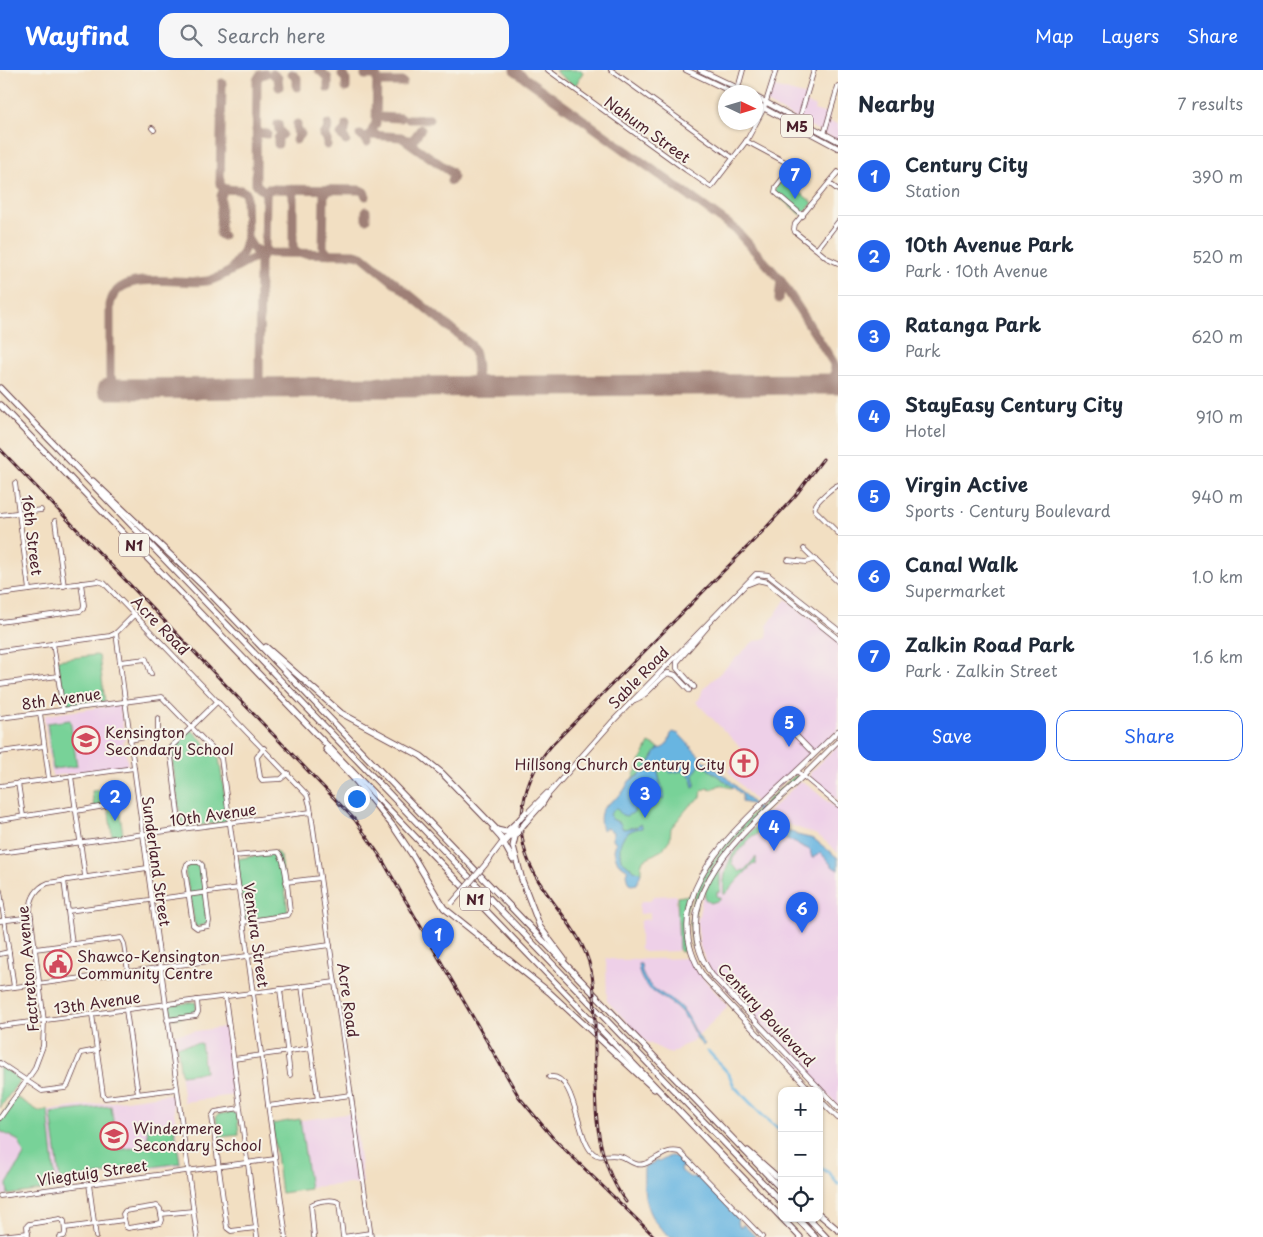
<!DOCTYPE html>
<html lang="en">
<head>
<meta charset="utf-8">
<style>
  :root { --surface:#fff; --page:#f6f6f7; --text:#1f2937; --muted:#747a83; --line:#e0e1e3; --accent:#2563eb }
  body { margin:0; font-family:"Playpen Sans",sans-serif; background:var(--page); color:var(--text) }
  .controls { position:absolute; right:15px; bottom:15px; display:grid; overflow:hidden; border-radius:10px; box-shadow:0 1px 4px #0004 }
  .controls button { width:45px; height:45px; display:grid; place-items:center; padding:0; border:0; border-bottom:1px solid var(--line); background:var(--surface); color:var(--text); font:25px sans-serif }
  .compass { position:absolute; left:718px; top:15px; width:45px; height:45px; border-radius:50%; background:var(--surface); box-shadow:0 1px 4px #0004; rotate:94deg }
  .you { position:absolute; left:356px; top:728px; width:18px; height:18px; margin:-12px; border:4px solid #fff; border-radius:50%; background:#1a73e8; box-shadow:0 0 0 8px #1a73e833 }
  .badge { display:grid; place-items:center; width:32px; height:32px; border-radius:50%; background:var(--accent); color:#fff; font-size:16px; font-weight:700 }
  .pin { position:absolute; translate:-50% -41px; filter:drop-shadow(0 1px 2px #0008) }
  .pin::after { content:''; position:absolute; top:26px; width:18px; height:15px; background:inherit; clip-path:polygon(0 0,100% 0,50% 100%) }
  .list { margin:0; padding:0; list-style:none }
  h2 { display:flex; justify-content:space-between; align-items:center; height:65px; margin:0; padding:0 20px; font-size:21px }
  h2 small { font-size:16px; font-weight:400; color:var(--muted) }
  .list li { display:grid; grid-template-columns:32px 1fr auto; gap:15px; align-items:center; box-sizing:border-box; height:80px; padding:0 20px; border-top:1px solid var(--line) }
  .list b { display:block; font-size:19px; white-space:nowrap }
  .list p { margin:0; font-size:16px; white-space:nowrap; color:var(--muted) }
  .list em { font-size:16px; font-style:normal; color:var(--muted) }
  .actions { display:flex; gap:10px; padding:15px 20px }
  .actions a { flex:1; padding:11px 0; border:1px solid var(--accent); border-radius:15px; text-align:center; font-size:18px; color:var(--accent) }
  .actions .main { background:var(--accent); color:#fff }
  .icon { flex:none; width:28px; height:28px; fill:none; stroke:currentColor; stroke-width:2; stroke-linecap:round; stroke-linejoin:round }
  .map { position:relative; flex:none; width:838px; height:1167px; overflow:hidden }
  header { display:flex; align-items:center; gap:30px; box-sizing:border-box; height:70px; padding:0 25px; background:var(--accent); color:#fff }
  header strong { font-size:24px }
  nav { display:flex; gap:28px; margin-inline-start:auto; font-size:18px }
  .search { width:350px; height:45px; background:var(--page); display:flex; align-items:center; gap:12px; box-sizing:border-box; padding:0 18px; border-radius:15px; color:var(--muted); font-size:19px }
  main { display:flex }
  aside { flex:1; background:var(--surface) }
  .map>svg:first-child { display:block }
</style>
</head>
<body>
<header>
<strong>Wayfind</strong>
<div class="search"><svg class="icon" aria-label="search" viewBox="0 0 24 24"><circle cx="10" cy="10" r="6"/><path d="M15 15l6 6"/></svg>Search here</div>
<nav><a>Map</a><a>Layers</a><a>Share</a></nav>
</header>
<main>
<div class="map">
<svg width="838" height="1167" viewBox="0 0 838 1167">
  <rect width="100%" height="100%" fill="#f7f3e8"/>
  <filter id="ink" filterUnits="userSpaceOnUse"><feTurbulence type="fractalNoise" baseFrequency=".02" numOctaves="2"/><feDisplacementMap in="SourceGraphic" scale="10" xChannelSelector="R" yChannelSelector="G"/><feConvolveMatrix kernelMatrix="1 2 1 2 8 2 1 2 1" color-interpolation-filters="sRGB"/></filter>
  <filter id="wash" filterUnits="userSpaceOnUse"><feTurbulence type="fractalNoise" baseFrequency=".0096" numOctaves="4" result="noise"/><feDisplacementMap in="SourceGraphic" scale="20" xChannelSelector="R" yChannelSelector="G"/><feGaussianBlur stdDeviation="1.12" result="paint"/><feColorMatrix in="noise" values="0 0 0 0 0 0 0 0 0 0 0 0 0 0 0 0 0 1.4 0 .05"/><feComposite in="paint" operator="in"/></filter>
  <g filter="url(#wash)">
    <rect width="100%" height="100%" fill="#f2dfc2"/>
    <g fill="#eed0e8">
      <path d="M771 16 807 26 805 33 815 36 814 40 830 45 828 52 838 54V71L766 33Z"/>
      <path d="M786 529 838 571V660L759 735 728 701 745 682 696 632 700 628 703 619 754 571 761 570 767 567 768 560 767 556Z"/>
      <path d="M118 635 120 637 125 670 123 671 128 693 126 696 53 706 52 705 44 647 46 645Z"/>
      <path d="M838 675V730L810 710V703Z"/>
      <path d="M799 712H804L838 740V783L829 774 817 765 790 755 775 752 767 744Z"/>
      <path d="M763 748 776 764 810 780 812 788 821 783 833 797 838 800V1036L711 903 700 877 697 854 702 829 715 801 735 774Z"/>
      <path d="M675 825 676 827 679 879 677 881 644 882 640 878V853L642 850 650 849V843L640 844 639 836 642 831H649L654 826Z"/>
      <path d="M606 888 618 890 691 888 703 908 726 934 727 938 690 973 682 976 671 984 645 971 607 931Z"/>
      <path d="M225 957 234 1025 184 1032 175 964Z"/>
      <path d="M169 1024 172 1025 181 1093 179 1095 56 1112V1118L0 1126V1048L15 1026 40 1042Z"/>
      <path d="M354 1043 363 1113 310 1117V1119L272 1054Z"/>
    </g>
    <g fill="#78d298" stroke="#617862">
      <path d="M556 0H581L583 2 575 16 556 2Z"/>
      <path d="M783 109 813 133 802 145 776 125 775 119Z"/>
      <path d="M96 585 99 586 105 632 65 637 57 590Z"/>
      <path d="M70 650 77 696 53 699 47 653Z"/>
      <path d="M189 660H192L219 688 228 748 224 752 185 757 181 754 171 682 173 676Z"/>
      <path d="M649 673 661 679H658L643 702 632 709Z"/>
      <path d="M665 694 669 701H682L691 706 693 718 695 716 694 703 701 694 733 717 731 718 720 715 710 720 708 718 702 720 701 727 690 735 671 758 670 769 662 780 643 790 641 796V803L634 800 621 790 619 777 623 766 637 757 623 759 617 751 612 750 610 744 615 739 645 735 646 732 644 721 648 716 654 719 658 726 664 727 658 703 659 699Z"/>
      <path d="M796 705 799 707C752 752 682 804 695 877L693 878C690 862 689 848 693 832 703 785 761 735 796 705Z"/>
      <path d="M116 718 123 764 112 766 108 735 94 737 92 721Z"/>
      <path d="M761 752 765 757 755 766 753 765 732 789 733 791 731 794 740 802 742 800 744 801 756 787V794L752 795 724 825C721 791 739 773 761 752Z"/>
      <path d="M276 782 281 786 288 843 286 844 246 850 244 848 236 791 237 789Z"/>
      <path d="M196 792 202 795 209 854 195 857 185 800 190 793Z"/>
      <path d="M720 796V822H717V827H720V830L711 833 705 829C703 819 713 803 720 796Z"/>
      <path d="M690 825 684 851 687 877 685 881 681 882 679 879 677 827Z"/>
      <path d="M194 932 196 933V944L173 949 169 946 168 938 171 935Z"/>
      <path d="M201 973 205 1002 181 1005 177 976Z"/>
      <path d="M0 996 19 1008V1011L0 1038Z"/>
      <path d="M15 1026 40 1042 48 1040 56 1118 8 1125 7 1114 24 1085 19 1071 0 1061V1048Z"/>
      <path d="M111 1036 117 1080 149 1076 147 1057 174 1053 180 1093 60 1110 51 1043Z"/>
      <path d="M235 1042 237 1044 239 1065 219 1067 216 1047 219 1044Z"/>
      <path d="M300 1049 310 1119 281 1123 272 1054Z"/>
    </g>
    <g fill="#67b5e1" stroke="#586a86">
      <path d="M673 662 679 664 703 690 728 708 775 756 782 760 791 761 797 765 814 769 838 788V800L833 797 821 783 812 788 810 780 776 764 751 734 742 732V725L733 717 703 695H700L694 703 695 717 693 718 691 706 682 701 670 703 664 694 659 699 658 703 664 727 663 730 660 729 654 719 648 716 644 721 646 732 645 735 637 736 633 743 626 746 622 745 617 739H615L610 744 612 749 620 753 623 759 637 757 640 754 642 755V758C623 760 617 772 621 790L634 800 641 803 637 814 631 815 628 812 626 804 628 800 618 793 616 788 614 780 616 773 613 769V762L607 758 602 760C596 737 606 737 621 724 625 720 627 714 630 710 645 705 650 691 658 679 668 678 669 670 671 664Z"/>
      <path d="M638 894H641C642 922 670 923 684 941 693 952 694 964 705 974L703 976C693 966 691 953 682 943 667 924 640 925 638 894Z"/>
      <path d="M670 1086C678 1086 685 1093 690 1098L681 1097 680 1100 691 1108 698 1106 735 1144 738 1149 737 1152 740 1157H742L743 1154 756 1167H671C645 1148 643 1128 644 1098L656 1091 659 1092Z"/>
    </g>
    <g fill="none" stroke-linecap="round" stroke-linejoin="round">
      <g stroke="#67b5e1" stroke-width="3">
        <path d="M708 981 729 1004 734 1016 764 1047 782 1062"/>
        <path d="M819 1097 829 1103 838 1114"/>
      </g>
      <g stroke="#9e7f76" stroke-width="9">
        <path d="M319 0 328 8V18"/>
        <path d="M514 0 735 159 780 209 833 292 835 298V314"/>
        <path d="M265 4 260 5 257 10 256 105V114L265 122 266 126"/>
        <path d="M273 4 278 8 279 17"/>
        <path d="M292 4 297 8V17"/>
        <path d="M342 5 346 9V18"/>
        <path d="M365 5H376L377 7 376 53 370 65"/>
        <path d="M378 12H403"/>
        <path d="M222 13 220 114 224 119 241 120 246 123 247 168 255 181"/>
        <path d="M377 47 401 48"/>
        <path d="M409 49H429"/>
        <path d="M256 60 259 63 267 64"/>
        <path d="M360 65 365 67 367 72"/>
        <path d="M370 65 401 67 451 102 453 107 451 111"/>
        <path d="M296 70 298 66 301 64 297 61V54"/>
        <path d="M407 70H413L421 59"/>
        <path d="M346 71 344 67 341 65 345 61 346 55"/>
        <path d="M278 74V68L282 64 279 60 278 54"/>
        <path d="M327 75V68L323 65 327 61 328 55"/>
        <path d="M268 119 360 120 364 122 366 126"/>
        <path d="M288 119 293 124V177L296 182 300 183"/>
        <path d="M330 120 324 124 323 177 325 181 330 184"/>
        <path d="M366 149V141"/>
        <path d="M223 166 220 164 221 126 223 121 227 119"/>
        <path d="M253 178 259 181 271 183 355 184 362 186 471 275C477 285 480 307 472 315L463 317"/>
        <path d="M233 197 243 182 247 168"/>
        <path d="M779 229 781 210"/>
        <path d="M476 308 479 314 487 317"/>
        <path d="M259 309 261 315 269 318"/>
        <path d="M246 318 255 316 259 310 260 191 265 180 266 124 268 120 272 119"/>
        <path d="M125 319 115 315 110 306V235C117 196 179 216 207 211 226 207 247 189 266 183"/>
      </g>
      <path stroke="#9e7f76" stroke-width="21" d="M108 319 838 314"/>
    </g>
  </g>
  <g filter="url(#ink)">
    <g fill="none" stroke-linecap="round" stroke-linejoin="round">
      <g stroke="#633c42" stroke-width="5.5">
        <g id="minor">
          <path d="M548 0 686 100 711 117 747 70 764 38 776 0"/>
          <path d="M611 0 733 88"/>
          <path d="M738 18 743 0"/>
          <path d="M799 50 814 0"/>
          <path d="M152 58 154 60"/>
          <path d="M824 64 838 16"/>
          <path d="M746 71 789 94 790 99 776 117 775 122 803 146"/>
          <path d="M838 102 795 154 794 159 795 162 827 188 838 193"/>
          <path d="M829 113 838 120"/>
          <path d="M817 179 838 152"/>
          <path d="M15 413 29 520"/>
          <path d="M838 415C833 417 816 431 815 437 814 438 815 440 816 441L838 463"/>
          <path d="M0 445 41 440"/>
          <path d="M55 451 64 516"/>
          <path d="M804 479 838 512"/>
          <path d="M788 490 806 492 815 489"/>
          <path d="M0 524 98 511 104 513 307 725 310 736 371 1167"/>
          <path d="M135 544 116 563 197 1167"/>
          <path d="M0 552 80 541 83 539 84 535 81 513"/>
          <path d="M53 573 63 640"/>
          <path d="M0 581 110 566 116 563"/>
          <path d="M120 592 146 589 151 604"/>
          <path d="M0 614 58 606"/>
          <path d="M40 643 49 709"/>
          <path d="M0 648 162 627 221 688 286 1167"/>
          <path d="M783 652 813 683"/>
          <path d="M130 670 156 665 158 662V648"/>
          <path d="M264 678 257 687 260 707 262 710 281 709 288 703"/>
          <path d="M0 682 44 676"/>
          <path d="M797 701 838 735"/>
          <path d="M71 706 85 806"/>
          <path d="M18 713 23 746"/>
          <path d="M0 716 134 698"/>
          <path d="M76 741 105 736"/>
          <path d="M0 750 76 738"/>
          <path d="M180 760 170 678 218 631"/>
          <path d="M0 783 311 742"/>
          <path d="M234 786 278 782C287 789 288 829 290 841L288 845 243 852"/>
          <path d="M192 792H199L202 795 209 851 208 856 197 858 193 855 185 800 187 794Z"/>
          <path d="M64 810 72 874"/>
          <path d="M286 812 320 808"/>
          <path d="M0 821 14 917"/>
          <path d="M68 841 239 818"/>
          <path d="M0 851 31 847"/>
          <path d="M35 879 121 868 124 874 128 902"/>
          <path d="M0 884 9 882"/>
          <path d="M302 916 318 1030"/>
          <path d="M0 919 330 875"/>
          <path d="M280 919 290 1005"/>
          <path d="M225 926 247 1090 248 1094 256 1158 231 1161 227 1158 212 1047 215 1042 240 1038"/>
          <path d="M126 940 138 1024"/>
          <path d="M92 944 103 1025 105 1028 176 1019"/>
          <path d="M167 950 196 946 198 942 197 930"/>
          <path d="M0 956 335 912"/>
          <path d="M234 989 311 978"/>
          <path d="M0 993 42 1021 65 1018 68 1015 81 983 97 980"/>
          <path d="M549 1007C577 1003 576 1069 593 1083 600 1089 610 1083 619 1086 628 1088 634 1097 644 1094 657 1090 665 1078 680 1082L762 1167"/>
          <path d="M268 1036 351 1025"/>
          <path d="M0 1048 34 1000 43 976 44 951 30 840C31 827 36 818 48 813L147 798"/>
          <path d="M89 1114 96 1167"/>
          <path d="M0 1126 275 1089"/>
          <path d="M157 1136 160 1139 162 1150 161 1153 128 1158 126 1157 123 1144 125 1141Z"/>
          <path d="M161 1144 193 1141"/>
          <path d="M65 1158 124 1150"/>
          <path d="M256 1158 257 1167"/>
          <path d="M0 1166 28 1163"/>
          <path d="M28 1167 27 1156 29 1154 60 1149 64 1151 65 1163 64 1166 60 1167"/>
          <path d="M314 1167 311 1135C317 1131 333 1128 339 1133L343 1167 370 1163"/>
        </g>
      </g>
      <g stroke="#633c42" stroke-width="6">
        <g id="major">
          <path d="M686 0 732 22"/>
          <path d="M700 0 746 22"/>
          <path d="M756 27 838 71"/>
          <path d="M756 34 838 78"/>
          <path d="M748 514 758 510 767 512 838 569"/>
          <path d="M694 617 677 598V592L707 557"/>
          <path d="M634 630C648 626 656 610 668 603L675 605 689 620"/>
          <path d="M838 671C821 688 804 706 786 722 737 768 662 834 712 905L838 1038"/>
          <path d="M545 728 613 651 756 504 768 505 838 560"/>
          <path d="M526 744 547 723"/>
          <path d="M503 775 519 757"/>
          <path d="M485 795C495 782 504 769 515 757"/>
          <path d="M811 1021 704 907C655 834 725 769 774 722 796 702 817 682 838 661"/>
          <path d="M819 1029 838 1048"/>
        </g>
      </g>
      <g stroke="#633c42" stroke-width="7">
        <g id="highway">
          <path d="M0 318 782 1133"/>
          <path d="M0 335 800 1167"/>
          <path d="M93 411 203 516 782 1120"/>
          <path d="M266 577 341 643 421 686 442 703 497 760 506 762 520 749"/>
          <path d="M326 679 355 710 393 756 413 786 444 838 549 922 654 1019"/>
          <path d="M525 753 542 734 547 726"/>
          <path d="M493 759 501 768 513 790"/>
          <path d="M520 759 515 767 513 776 522 810 540 857 564 889"/>
          <path d="M748 1081 782 1111"/>
          <path d="M819 1144 838 1160"/>
          <path d="M797 1148 815 1167"/>
          <path d="M808 1148 826 1167"/>
        </g>
      </g>
      <use href="#minor" stroke="#fff" stroke-width="4"/>
      <use href="#major" stroke="#fff" stroke-width="4.5"/>
      <use href="#highway" stroke="#fff" stroke-width="5"/>
      <g stroke="#4a1f2b" stroke-width="3">
        <g id="rail">
          <path d="M0 379 355 750 380 786 519 1027 553 1068 655 1167"/>
          <path d="M626 1132C587 1078 596 1012 595 949 594 932 595 916 591 900 580 849 528 820 522 766 519 732 530 700 552 675L762 462 795 426 823 389"/>
        </g>
      </g>
      <use href="#rail" stroke="#f7f3e8" stroke-width="1" stroke-dasharray="4" stroke-linecap="butt"/>
      <g stroke="#633c42" stroke-width="6" stroke-linecap="butt">
        <path id="major-bridge" d="M452 833 485 795"/>
      </g>
      <g stroke="#633c42" stroke-width="7" stroke-linecap="butt">
        <g id="highway-bridge">
          <path d="M520 749 526 742"/>
          <path d="M520 759 525 753"/>
        </g>
      </g>
      <use href="#major-bridge" stroke="#fff" stroke-width="4.5"/>
      <use href="#highway-bridge" stroke="#fff" stroke-width="5"/>
    </g>
  </g>
  <defs>
    <g id="school-ring" transform="scale(1.4375)"><circle r="9.5" fill="#f7f3e8" stroke="#d1495b" stroke-width="1.5"/><path d="M0-5L7-2L0 1L-7-2ZM-4 1L0 2.5L4 1V4Q0 6-4 4Z" fill="#d1495b"/></g>
    <g id="church-ring" transform="scale(1.4375)"><circle r="9.5" fill="#f7f3e8" stroke="#d1495b" stroke-width="1.5"/><path d="M-1.2-6h2.4v3.5h3.3v2.4h-3.3V6h-2.4V-.1h-3.3v-2.4h3.3Z" fill="#d1495b"/></g>
    <g id="civic-ring" transform="scale(1.4375)"><circle r="9.5" fill="#f7f3e8" stroke="#d1495b" stroke-width="1.5"/><path d="M-.6-6.5H3V-4.5H.6V-3L4-1V1h2V6H-6V1h2V-1L-.6-3ZM-1.2 2.5V6h2.4V2.5Z" fill="#d1495b"/></g>
  </defs>
  <g fill-rule="evenodd">
    <use href="#school-ring" x="86" y="670"/>
    <use href="#church-ring" x="744" y="693"/>
    <use href="#civic-ring" x="58" y="894"/>
    <use href="#school-ring" x="114" y="1066"/>
  </g>
  <g text-anchor="middle" dominant-baseline="central" stroke-width="4" stroke-linejoin="round" paint-order="stroke">
    <g fill="#f7f3e8" stroke="#7e5f64" stroke-width="1">
      <rect x="781" y="44.5" width="32" height="23" rx="4"/>
      <rect x="119" y="463.5" width="30" height="23" rx="4"/>
      <rect x="460" y="817.5" width="30" height="23" rx="4"/>
    </g>
    <g font-size="14" font-weight="bold" fill="#4a1f2b">
      <text x="797" y="56">M5</text>
      <text x="134" y="475">N1</text>
      <text x="475" y="829">N1</text>
    </g>
    <g font-size="15" fill="#4a1f2b" stroke="#f7f3e8">
      <text transform="translate(648 59) rotate(36)">Nahum Street</text>
      <text transform="translate(33 465) rotate(83)">16th Street</text>
      <text transform="translate(161 555) rotate(46)">Acre Road</text>
      <text transform="translate(638 607) rotate(-46)">Sable Road</text>
      <text transform="translate(61 628) rotate(-8)">8th Avenue</text>
      <text transform="translate(213 744) rotate(-8)">10th Avenue</text>
      <text transform="translate(157 791) rotate(82)">Sunderland Street</text>
      <text transform="translate(257 865) rotate(82)">Ventura Street</text>
      <text transform="translate(27 899) rotate(-95)">Factreton Avenue</text>
      <text transform="translate(349 930) rotate(82)">Acre Road</text>
      <text transform="translate(97 932) rotate(-8)">13th Avenue</text>
      <text transform="translate(767 944) rotate(47)">Century Boulevard</text>
      <text transform="translate(92 1102) rotate(-8)">Vliegtuig Street</text>
    </g>
    <g font-size="15" fill="#4a1f2b" stroke="#f7f3e8" text-anchor="start">
      <text x="105" y="661">Kensington<tspan x="105" dy="17">Secondary School</tspan></text>
      <text x="725" y="693" text-anchor="end">Hillsong Church Century City</text>
      <text x="77" y="885">Shawco-Kensington<tspan x="77" dy="17">Community Centre</tspan></text>
      <text x="133" y="1057">Windermere<tspan x="133" dy="17">Secondary School</tspan></text>
    </g>
  </g>
</svg>
<div class="controls">
<button>+</button>
<button>−</button>
<button><svg class="icon" aria-label="locate" viewBox="0 0 24 24"><circle cx="12" cy="12" r="6"/><path d="M12 2v4M12 18v4M2 12h4M18 12h4"/></svg></button>
</div>
<svg class="compass" viewBox="-18 -18 36 36"><path d="M0-13l5 13h-10z" fill="#e53935"/><path d="M0 13l5-13h-10z" fill="#747a83"/></svg>
<div class="you"></div>
<div class="pin badge" style="left:438px;top:889px">1</div>
<div class="pin badge" style="left:115px;top:751px">2</div>
<div class="pin badge" style="left:645px;top:748px">3</div>
<div class="pin badge" style="left:774px;top:781px">4</div>
<div class="pin badge" style="left:789px;top:677px">5</div>
<div class="pin badge" style="left:802px;top:863px">6</div>
<div class="pin badge" style="left:795px;top:129px">7</div>
</div>
<aside>
<h2>Nearby<small>7 results</small></h2>
<ul class="list">
<li><span class="badge">1</span><div><b>Century City</b><p>Station</p></div><em>390 m</em></li>
<li><span class="badge">2</span><div><b>10th Avenue Park</b><p>Park · 10th Avenue</p></div><em>520 m</em></li>
<li><span class="badge">3</span><div><b>Ratanga Park</b><p>Park</p></div><em>620 m</em></li>
<li><span class="badge">4</span><div><b>StayEasy Century City</b><p>Hotel</p></div><em>910 m</em></li>
<li><span class="badge">5</span><div><b>Virgin Active</b><p>Sports · Century Boulevard</p></div><em>940 m</em></li>
<li><span class="badge">6</span><div><b>Canal Walk</b><p>Supermarket</p></div><em>1.0 km</em></li>
<li><span class="badge">7</span><div><b>Zalkin Road Park</b><p>Park · Zalkin Street</p></div><em>1.6 km</em></li>
</ul>
<div class="actions"><a class="main">Save</a><a>Share</a></div>
</aside>
</main>
</body>
</html>
